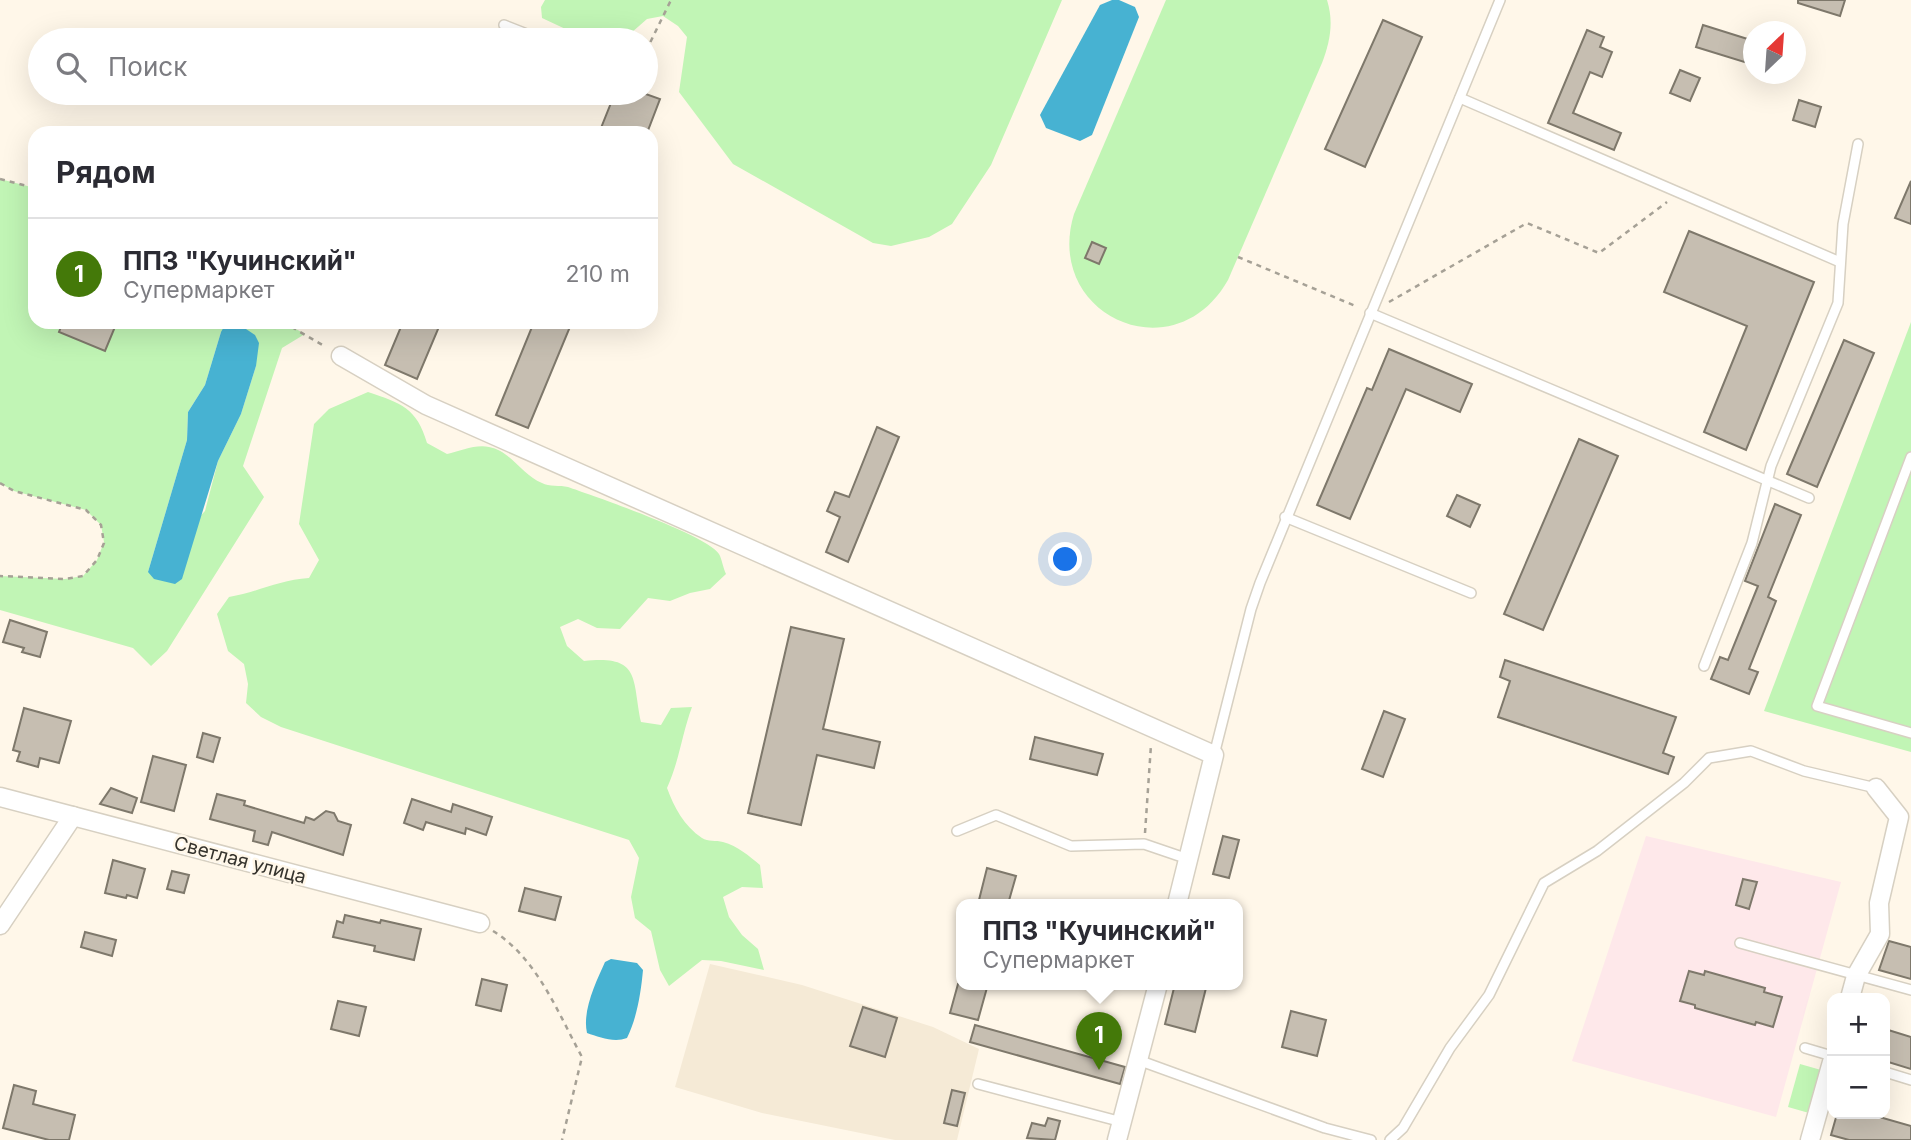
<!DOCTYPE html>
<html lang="ru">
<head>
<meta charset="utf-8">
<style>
  :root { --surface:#fff; --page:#f7f7f7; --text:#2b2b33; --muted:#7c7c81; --line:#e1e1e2; --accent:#447909 }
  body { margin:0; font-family:Inter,sans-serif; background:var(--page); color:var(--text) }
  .controls { position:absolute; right:21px; bottom:21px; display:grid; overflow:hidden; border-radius:14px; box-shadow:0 7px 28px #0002 }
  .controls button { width:63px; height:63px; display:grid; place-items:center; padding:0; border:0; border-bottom:2px solid var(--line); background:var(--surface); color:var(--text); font:35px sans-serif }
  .compass { position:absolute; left:1743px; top:21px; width:63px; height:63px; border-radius:50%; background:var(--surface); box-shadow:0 7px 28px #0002; rotate:25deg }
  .you { position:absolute; left:1066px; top:560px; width:24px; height:24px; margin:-18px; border:5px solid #fff; border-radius:50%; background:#1a73e8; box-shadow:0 0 0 10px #1a73e833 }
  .badge { display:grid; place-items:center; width:46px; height:46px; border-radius:50%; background:var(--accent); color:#fff; font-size:23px; font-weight:700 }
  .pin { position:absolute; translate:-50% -58px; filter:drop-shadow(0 2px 4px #0008) }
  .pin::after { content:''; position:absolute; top:37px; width:24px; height:21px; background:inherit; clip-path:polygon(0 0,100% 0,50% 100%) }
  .popup { position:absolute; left:956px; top:899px; width:287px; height:91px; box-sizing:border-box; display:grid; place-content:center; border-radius:14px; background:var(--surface); filter:drop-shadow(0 2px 5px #0005); font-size:23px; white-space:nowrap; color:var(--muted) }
  .popup b { font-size:26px; color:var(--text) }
  .popup::after { content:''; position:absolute; left:50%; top:100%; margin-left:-14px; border:14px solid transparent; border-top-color:var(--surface) }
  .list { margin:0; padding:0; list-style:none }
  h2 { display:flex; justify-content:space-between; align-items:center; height:91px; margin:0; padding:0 28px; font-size:30px }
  h2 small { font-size:23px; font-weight:400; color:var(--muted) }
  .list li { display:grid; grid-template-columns:46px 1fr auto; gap:21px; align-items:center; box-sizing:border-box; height:112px; padding:0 28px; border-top:2px solid var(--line) }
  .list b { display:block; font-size:26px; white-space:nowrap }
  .list p { margin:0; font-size:23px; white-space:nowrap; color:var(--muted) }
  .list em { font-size:23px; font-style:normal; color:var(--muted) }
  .icon { flex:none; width:38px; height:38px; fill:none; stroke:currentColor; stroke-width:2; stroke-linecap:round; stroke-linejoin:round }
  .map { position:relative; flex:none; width:1911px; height:1140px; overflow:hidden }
  .search { position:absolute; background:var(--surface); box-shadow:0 7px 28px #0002; left:28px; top:28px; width:630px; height:77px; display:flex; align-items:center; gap:18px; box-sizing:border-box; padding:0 24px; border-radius:38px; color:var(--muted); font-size:26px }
  .panel { position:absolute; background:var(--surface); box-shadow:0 7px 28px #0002; left:28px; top:126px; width:630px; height:203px; border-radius:21px }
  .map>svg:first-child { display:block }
</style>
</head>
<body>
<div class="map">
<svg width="1911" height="1140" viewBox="0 0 1911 1140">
  <rect width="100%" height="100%" fill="#fff7e9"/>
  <path fill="#f5ead6" d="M710 964 802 985 933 1027 979 1049 957 1140H895L762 1113 675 1087Z"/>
  <path fill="#fee8ea" d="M1646 836 1841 882 1776 1117 1572 1061Z"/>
  <g fill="#c1f5b5" fill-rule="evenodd">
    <path d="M545 0H1062L991 165 952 224 929 237 891 246 873 243 733 164 679 92 687 37 678 26 663 16 647 19 623 40H589L542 18 541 7Z"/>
    <path d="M1166 0H1327C1334 22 1330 42 1322 63L1228 280C1174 375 1043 315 1074 214Z"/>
    <path d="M0 179 35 188V322H283L305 334 282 348 243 466 264 497 167 651 151 666 133 648 0 610V576L65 579 83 576 97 560 104 542 101 525 86 510 14 491 0 483ZM221 332 256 366 241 414 218 461 205 511 148 572 187 440 188 412 205 385Z"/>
    <path d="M1911 322V752L1764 711Z"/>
    <path d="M368 392C401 403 417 408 427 443L447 454C460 451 476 444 489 447 511 451 522 475 542 483 549 487 560 485 568 487 594 496 707 535 719 554 722 559 723 568 726 574L710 589 690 593 670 601 648 598 620 629 597 628 578 619 560 627 567 646 584 661C641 655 632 678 641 722L661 725 671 708 692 707C682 734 679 762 667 788 674 807 684 826 702 838 708 842 716 840 723 842 738 846 749 856 760 865L763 888 742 887 723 897 729 917 742 935 758 949 764 970 721 961 702 960 669 986 660 970 651 931 635 918 631 897 639 858 629 840 281 727 261 717 246 703 248 684 244 664 228 651 217 614 229 597C258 592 279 580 309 578L319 560 299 524 314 424 329 409Z"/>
    <path d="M1800 1064 1821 1070 1809 1113 1788 1107Z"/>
  </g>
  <g fill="#47b2d2">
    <path d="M1112 0H1119L1135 7 1139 17 1092 135 1080 141 1046 128 1040 115 1100 5Z"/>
    <path d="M232 324 243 327 255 335 259 343 256 366 241 414 218 461 182 579 175 584 154 579 148 572 187 440 188 412 205 385 221 332 225 325Z"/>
    <path d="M611 959 637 963 643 970C641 992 637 1018 627 1038 614 1043 599 1037 587 1033 582 1011 596 982 605 962Z"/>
  </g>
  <g fill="#c6beb1" stroke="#7e786b" stroke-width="2">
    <path d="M1798 0H1845L1840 16 1798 3Z"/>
    <path d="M1383 20 1422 37 1365 167 1325 149Z"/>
    <path d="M1703 25 1754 41V65L1696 47Z"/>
    <path d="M1587 30 1604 37 1600 47 1612 52 1602 77 1590 72 1573 113 1621 133 1614 150 1548 123Z"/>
    <path d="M1680 70 1700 78 1690 101 1670 93Z"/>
    <path d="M615 93H643L660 99 647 133H599Z"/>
    <path d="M1799 100 1821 107 1815 127 1793 120Z"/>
    <path d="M1911 181V224L1895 218Z"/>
    <path d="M1689 231 1814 282 1746 450 1704 432 1747 326 1664 292Z"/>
    <path d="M1092 242 1106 248 1099 264 1085 258Z"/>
    <path d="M63 322H117L105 351 59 332Z"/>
    <path d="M403 322H441L417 379 385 365Z"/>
    <path d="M534 322H572L528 428 496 415Z"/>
    <path d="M1844 340 1874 353 1817 487 1787 474Z"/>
    <path d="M1389 349 1472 384 1460 412 1406 389 1350 519 1317 505 1367 388 1372 390Z"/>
    <path d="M877 427 899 437 848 562 826 552 840 517 827 511 835 492 849 497Z"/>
    <path d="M1579 439 1618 456 1543 630 1504 614Z"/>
    <path d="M1457 495 1480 505 1470 527 1447 516Z"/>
    <path d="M1775 504 1801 515 1768 597 1776 601 1749 669 1758 672 1749 694 1711 679 1720 657 1728 660 1758 586 1745 581Z"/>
    <path d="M10 620 47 632 40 657 22 652 24 648 3 642Z"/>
    <path d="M791 627 844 639 823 729 880 742 874 768 817 755 801 825 748 813Z"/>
    <path d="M1505 660 1676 717 1663 753 1674 757 1668 774 1498 717 1510 681 1500 677Z"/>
    <path d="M24 708 71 721 59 763 40 758 38 767 17 761 20 752 13 750Z"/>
    <path d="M1384 711 1405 719 1383 777 1362 769Z"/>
    <path d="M203 733 220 738 213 762 197 757Z"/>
    <path d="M1035 737 1103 754 1097 775 1030 759Z"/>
    <path d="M153 756 186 765 174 811 141 802Z"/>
    <path d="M111 788 137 798 132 813 100 804Z"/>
    <path d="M217 794 245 801 244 805 304 823 306 817 314 820 326 811 334 813 338 821 351 825 343 855 272 832 268 845 253 841 255 831 210 819Z"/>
    <path d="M412 799 451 812 453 804 492 817 486 835 466 828 465 834 426 822 423 830 404 823Z"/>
    <path d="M1223 836 1239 840 1229 878 1213 874Z"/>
    <path d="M113 860 145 869 137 898 127 895 126 898 105 893Z"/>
    <path d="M987 868 1016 876 1008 904H978Z"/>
    <path d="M172 871 189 875 184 893 167 889Z"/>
    <path d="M1743 879 1757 882 1749 909 1736 905Z"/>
    <path d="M525 888 561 897 555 920 519 911Z"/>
    <path d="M345 915 380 923 381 920 421 929 414 960 374 951 375 946 333 937 337 921 343 923Z"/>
    <path d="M85 932 116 940 112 956 81 947Z"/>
    <path d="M1889 941 1911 947V979L1879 970Z"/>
    <path d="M1689 971 1704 975 1705 971 1765 988 1764 992 1782 997 1773 1027 1756 1022 1755 1025 1695 1008V1005L1680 1001Z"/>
    <path d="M482 979 507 985 501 1011 476 1005Z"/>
    <path d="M958 984H988L978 1020 950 1013Z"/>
    <path d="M1175 984H1207L1195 1032 1165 1024Z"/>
    <path d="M338 1001 366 1007 359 1036 331 1029Z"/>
    <path d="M863 1007 897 1018 885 1057 850 1046Z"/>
    <path d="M1291 1011 1326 1020 1317 1056 1282 1047Z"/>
    <path d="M975 1025 1125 1067 1120 1084 970 1042Z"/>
    <path d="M1885 1029 1911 1037V1069L1885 1061Z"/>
    <path d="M14 1085 36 1091 33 1104 75 1115 69 1140H49L3 1128Z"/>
    <path d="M952 1090 965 1093 957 1126 944 1123Z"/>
    <path d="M1837 1114H1869L1911 1126V1140H1849L1831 1135Z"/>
    <path d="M1048 1118 1060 1121 1055 1140 1027 1138 1032 1123 1045 1126Z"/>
  </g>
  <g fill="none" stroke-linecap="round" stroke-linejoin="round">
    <g stroke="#d7d0c2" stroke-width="12">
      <g id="lane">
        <path d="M504 25 542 40"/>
        <path d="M1460 98 1840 262"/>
        <path d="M1370 313 1809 498"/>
        <path d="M1911 457 1817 706 1911 733"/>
        <path d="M1285 517 1471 593"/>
        <path d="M1704 666 1752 543 1771 466 1838 303 1843 224 1858 144"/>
        <path d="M1214 755 1251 609 1260 583 1500 0"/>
        <path d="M957 831 996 815 1071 846 1144 844 1188 859"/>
        <path d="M1740 943 1911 990"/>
        <path d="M1805 1048 1832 1056"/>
        <path d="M1138 1060 1325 1128 1371 1140"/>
        <path d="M1885 1072 1911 1080"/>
        <path d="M978 1084 1122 1122"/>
        <path d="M1390 1140 1403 1128 1450 1048 1489 995 1544 883 1597 851 1684 783 1709 758 1751 751 1804 771 1876 788"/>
      </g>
    </g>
    <g stroke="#d7d0c2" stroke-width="21">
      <g id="street">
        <path d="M341 356 426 405 1214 755 1177 904"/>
        <path d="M0 797 480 923"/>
        <path d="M0 925 73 816"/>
        <path d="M1850 998 1856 976 1880 934 1879 903 1899 817 1876 788"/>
        <path d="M1117 1140 1158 984"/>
        <path d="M1810 1140 1832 1062"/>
      </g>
    </g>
    <g stroke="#a6a196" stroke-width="2.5" stroke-dasharray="5 5" stroke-linecap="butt">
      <path d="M646 51 671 0"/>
      <path d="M0 179 35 188"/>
      <path d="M1238 257 1358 307"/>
      <path d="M1389 302 1527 223 1599 253 1667 202"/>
      <path d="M283 322 326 347"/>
      <path d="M0 483 14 491 86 510 101 525 104 543 97 560 83 576 65 579 0 576"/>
      <path d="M1145 833 1151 745"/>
      <path d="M493 931C537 958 558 1013 582 1057L562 1140"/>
    </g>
    <use href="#lane" stroke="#fff" stroke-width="9"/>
    <use href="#street" stroke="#fff" stroke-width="18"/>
  </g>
  <g text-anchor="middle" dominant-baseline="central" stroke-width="5" stroke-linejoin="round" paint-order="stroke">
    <g font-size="19" fill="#35332d" stroke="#fff7e9">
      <text transform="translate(240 860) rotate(15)">Светлая улица</text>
    </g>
  </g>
</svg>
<div class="controls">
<button>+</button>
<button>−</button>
</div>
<svg class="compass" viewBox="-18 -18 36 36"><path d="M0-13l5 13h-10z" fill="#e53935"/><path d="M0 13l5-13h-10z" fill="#7c7c81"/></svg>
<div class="you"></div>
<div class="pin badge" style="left:1099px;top:1070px">1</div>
<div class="popup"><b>ППЗ &quot;Кучинский&quot;</b>Супермаркет</div>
<div class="search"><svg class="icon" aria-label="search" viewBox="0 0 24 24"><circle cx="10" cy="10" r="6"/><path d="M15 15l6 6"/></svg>Поиск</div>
<section class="panel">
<h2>Рядом<small></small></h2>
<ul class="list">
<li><span class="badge">1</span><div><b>ППЗ &quot;Кучинский&quot;</b><p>Супермаркет</p></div><em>210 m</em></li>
</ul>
</section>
</div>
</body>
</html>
